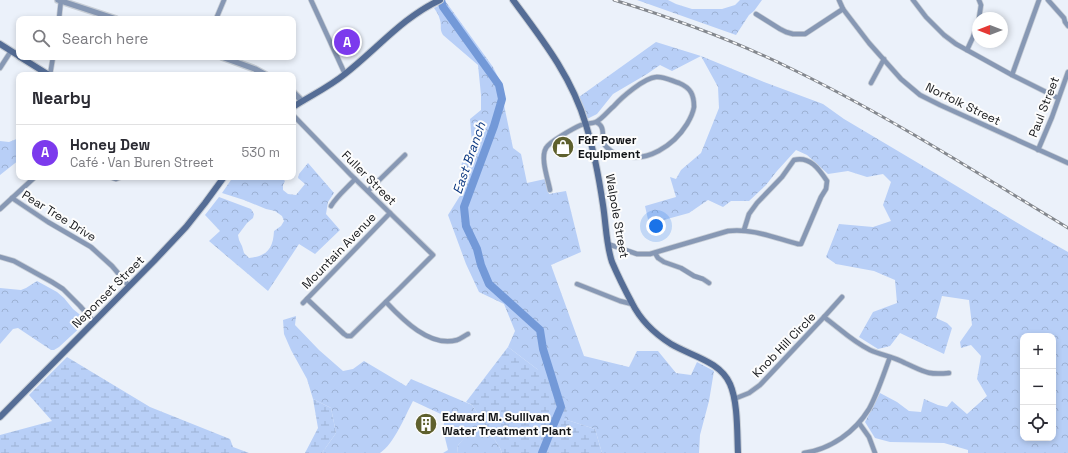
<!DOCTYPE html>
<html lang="en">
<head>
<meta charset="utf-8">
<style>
  :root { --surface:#fff; --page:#f2f2f3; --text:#2b2b33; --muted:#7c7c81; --line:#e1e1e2; --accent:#7c3aed }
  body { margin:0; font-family:"Space Grotesk",sans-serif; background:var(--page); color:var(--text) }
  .controls { position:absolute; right:12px; bottom:12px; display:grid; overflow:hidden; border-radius:8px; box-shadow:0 2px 6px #0003 }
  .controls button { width:36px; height:36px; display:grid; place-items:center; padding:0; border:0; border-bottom:1px solid var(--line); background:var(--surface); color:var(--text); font:20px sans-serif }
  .compass { position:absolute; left:972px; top:12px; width:36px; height:36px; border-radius:50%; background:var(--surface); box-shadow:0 2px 6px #0003; rotate:270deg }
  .you { position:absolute; left:656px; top:226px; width:14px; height:14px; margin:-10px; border:3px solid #fff; border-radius:50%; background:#1a73e8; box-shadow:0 0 0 6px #1a73e833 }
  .badge { display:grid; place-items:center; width:26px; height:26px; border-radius:50%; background:var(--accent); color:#fff; font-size:13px; font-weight:700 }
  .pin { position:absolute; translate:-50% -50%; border:2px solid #fff; box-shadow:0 1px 4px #0006 }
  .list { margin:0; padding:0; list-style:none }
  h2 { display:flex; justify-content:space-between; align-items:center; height:52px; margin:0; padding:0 16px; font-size:17px }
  h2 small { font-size:13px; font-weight:400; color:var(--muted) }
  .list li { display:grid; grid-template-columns:26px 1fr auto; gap:12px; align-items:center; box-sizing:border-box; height:56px; padding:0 16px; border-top:1px solid var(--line) }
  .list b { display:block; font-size:15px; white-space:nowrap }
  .list p { margin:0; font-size:13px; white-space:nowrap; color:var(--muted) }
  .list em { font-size:13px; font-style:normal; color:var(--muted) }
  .icon { flex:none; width:22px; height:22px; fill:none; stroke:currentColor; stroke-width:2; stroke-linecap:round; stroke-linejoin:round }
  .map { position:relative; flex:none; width:1068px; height:453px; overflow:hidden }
  .search { position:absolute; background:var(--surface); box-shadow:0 2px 6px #0003; left:16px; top:16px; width:280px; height:44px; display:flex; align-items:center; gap:10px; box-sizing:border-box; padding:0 14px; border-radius:8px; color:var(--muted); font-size:15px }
  .panel { position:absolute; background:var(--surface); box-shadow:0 2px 6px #0003; left:16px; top:72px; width:280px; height:108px; border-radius:8px }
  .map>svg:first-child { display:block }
</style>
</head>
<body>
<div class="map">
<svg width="1068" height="453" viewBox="0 0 1068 453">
  <defs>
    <pattern id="forest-crowns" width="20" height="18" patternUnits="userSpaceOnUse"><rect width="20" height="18" fill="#b8cff7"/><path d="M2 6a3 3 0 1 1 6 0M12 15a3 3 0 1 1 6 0" fill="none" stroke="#9db1d3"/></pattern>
    <pattern id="wetland-marsh" width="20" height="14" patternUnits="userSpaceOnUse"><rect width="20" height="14" fill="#b8cff7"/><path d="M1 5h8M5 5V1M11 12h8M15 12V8" fill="none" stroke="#9db1d3"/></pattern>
  </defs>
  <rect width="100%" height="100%" fill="#ebf1fa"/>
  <path fill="#b8cff7" d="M445 416 467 419 473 429 458 445 457 453H443L448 450 443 430Z"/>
  <g fill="url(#forest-crowns)" fill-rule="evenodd">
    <path d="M637 0H668L676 4 692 9H722L735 5 740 0H762L754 11 749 15 736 35Z"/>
    <path d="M446 2 493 67 502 85 504 105 513 148 521 154 527 183 545 179 549 194 566 191 581 252 551 265 584 356 629 367 637 351H658L676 373 691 375 697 362 714 371 709 401 700 435 699 453H602L595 429 564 419 537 369 508 347 515 331 504 304 479 292 466 264 448 215 463 191 460 167 472 143 470 119 481 110V95L478 65 443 35C439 28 442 26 440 20 439 15 436 11 434 8Z"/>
    <path d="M656 42 701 56 764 82 823 104 844 119 940 176 1031 231 1068 252V453H968V450L944 443 890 442 875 438 865 422 880 393 897 402 909 411 921 412 924 399 938 405 947 407 952 401 967 414 987 396 977 379 981 356 971 345 961 348 960 342 972 325 969 300 942 296 936 318 947 323 952 328 944 354 900 333 890 346 878 349 859 337 873 312 897 303 895 280 874 271 836 264 826 257 839 224 873 227 891 221 883 205 891 182 883 174 867 177 848 171 828 174 807 155 796 150 777 171 766 185 749 201H731L723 207 708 200 689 213 649 224 645 206 676 197 670 177 676 179 681 170 701 153 719 108 718 87 701 56 672 71 660 65 647 74 613 94 597 114 587 119 579 97ZM1023 336H1053V438H1023Z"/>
    <path d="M19 138V160L0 175V141L9 142Z"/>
    <path d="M308 163 334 193 328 202 326 214 340 230 315 254 299 244 268 291 209 241 220 231 205 215 219 197 251 209 254 214 253 218 247 223 238 235 239 240 242 246 244 253 249 258C267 256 273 249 274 231L281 226 284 221 282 216 275 211 266 209 244 200 222 193 233 177H281L285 181 283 185V190L288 194 296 195 305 184 298 178 299 174Z"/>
    <path d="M37 281 57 292 64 298 73 309 84 318 85 323 59 347 54 350H51L18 328 13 329 0 344V288L21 290 26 288Z"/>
    <path d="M296 316 295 325 319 350 343 371 353 369 364 361 406 386 411 379 472 405 500 448 502 453H457L458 445 472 429 467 419 445 416 413 401C405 416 394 444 380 453H322L336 433 331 408 313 399 307 379 291 350 284 334 283 320Z"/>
  </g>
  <g fill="url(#wetland-marsh)">
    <path d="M508 347 537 369 570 403 564 419 595 429 602 453H502L500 448 472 405 466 402Z"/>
    <path d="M67 357 150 407 230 439 233 447 249 453H0V435L52 421 29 395Z"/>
    <path d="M313 399 331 408 336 433 322 453H305L318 428Z"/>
  </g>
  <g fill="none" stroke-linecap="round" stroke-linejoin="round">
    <path stroke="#7399d8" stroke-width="8" d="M441 0 443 7 499 85 502 99 494 126 464 207 466 226 477 249 481 265 489 284 540 330 543 349 561 407 550 433 542 453"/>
    <g stroke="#c8ced6" stroke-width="6">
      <g id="minor">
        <path d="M311 0 345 74"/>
        <path d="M839 0 843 9 869 43 901 79 920 95 940 105 1068 163"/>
        <path d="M913 0 926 17 944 35 956 44 1012 75 1058 98"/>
        <path d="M1048 0 1064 18 1065 22 1068 26"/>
        <path d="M756 14 780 29 786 32 793 34H805L843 9"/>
        <path d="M979 18 981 5 979 0"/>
        <path d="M59 19 61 0"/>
        <path d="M216 19 224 0"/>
        <path d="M967 50 973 37 978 22"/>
        <path d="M0 68 11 51"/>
        <path d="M50 75 53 57"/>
        <path d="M1012 75 1039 0"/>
        <path d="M871 83 884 59"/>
        <path d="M293 115 350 174 433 255 400 288 351 336H347L344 334 307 299"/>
        <path d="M1038 150 1052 117 1068 72"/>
        <path d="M110 177 116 179 121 177"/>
        <path d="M550 190C548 179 540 158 546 148 549 142 574 128 581 125 586 123 591 124 596 122 603 118 608 111 614 106 622 97 644 78 656 77 664 76 672 81 679 83 691 88 694 95 694 107 693 113 690 119 687 124 674 145 647 164 621 155 617 154 613 153 610 150 598 142 606 134 601 126 600 124 598 123 596 122"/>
        <path d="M368 191 405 155"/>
        <path d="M12 198 48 222 91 247 112 266 129 286"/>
        <path d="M331 206C337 196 347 188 355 179"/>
        <path d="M0 209 35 177"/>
        <path d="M608 244 637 254H650L728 231C752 228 775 238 798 244H801L821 197 826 189 827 181C819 169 810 156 794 160L782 177 757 203 749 214 744 230"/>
        <path d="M655 253 658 258 664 262 681 268 694 276 703 279 709 283"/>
        <path d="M0 257 14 261 52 282 63 289 80 306 94 322"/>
        <path d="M577 284 620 301 632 304"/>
        <path d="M386 302C402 319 430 348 457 340 460 339 464 336 468 334"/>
        <path d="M303 303 390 213"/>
        <path d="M824 317C839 328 853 342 870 350 881 355 894 357 905 363 925 372 927 375 949 373"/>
        <path d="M734 399 749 393 760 385 824 317 842 297"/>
        <path d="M859 423 869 437 875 453"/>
        <path d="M804 453C831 449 855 432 869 409 877 395 884 373 890 357"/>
      </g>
    </g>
    <g stroke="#c8ced6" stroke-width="8">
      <g id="tertiary">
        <path d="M58 0 116 19"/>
        <path d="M222 57 255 69 266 75"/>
        <path d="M293 92 302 101"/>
      </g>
    </g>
    <g stroke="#c8ced6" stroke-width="8">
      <g id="secondary">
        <path d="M513 0C542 39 572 77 586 125 594 151 599 178 603 205 606 224 606 244 612 262 618 276 625 290 632 303 640 319 655 334 671 344 691 356 720 361 730 384 738 402 737 433 738 453"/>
        <path d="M0 44 19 56"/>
        <path d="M20 57 49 75"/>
        <path d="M293 107C310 96 329 87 345 74 377 49 403 17 440 0"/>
        <path d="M0 417 154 261 186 227 205 203 224 177"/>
      </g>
    </g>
    <use href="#minor" stroke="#8798b4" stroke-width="4.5"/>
    <use href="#tertiary" stroke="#8798b4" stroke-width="5.5"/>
    <use href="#secondary" stroke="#556d96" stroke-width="6"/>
    <g stroke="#84888e" stroke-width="3">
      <path id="rail" d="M614 0C676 19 738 42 796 71 890 117 979 174 1068 228"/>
    </g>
    <use href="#rail" stroke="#fdfdfd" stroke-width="1.5" stroke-dasharray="4.5" stroke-linecap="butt"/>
  </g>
  <defs>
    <g id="shop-disc" transform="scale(1.15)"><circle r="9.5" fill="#5e602d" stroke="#fdfdfd"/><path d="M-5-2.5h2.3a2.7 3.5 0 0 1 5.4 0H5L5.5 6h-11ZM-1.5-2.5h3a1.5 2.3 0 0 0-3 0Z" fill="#fff"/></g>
    <g id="building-disc" transform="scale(1.15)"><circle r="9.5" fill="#5e602d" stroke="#fdfdfd"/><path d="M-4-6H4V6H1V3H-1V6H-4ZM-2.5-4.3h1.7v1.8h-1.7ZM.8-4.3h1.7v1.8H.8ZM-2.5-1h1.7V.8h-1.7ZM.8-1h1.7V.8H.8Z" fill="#fff"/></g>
  </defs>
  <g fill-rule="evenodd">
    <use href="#shop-disc" x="563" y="147"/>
    <use href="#building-disc" x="426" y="424"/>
  </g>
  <g text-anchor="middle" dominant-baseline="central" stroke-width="4" stroke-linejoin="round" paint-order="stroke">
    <g font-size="12" fill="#131518" stroke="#fdfdfd">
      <text transform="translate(963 104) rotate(26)">Norfolk Street</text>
      <text transform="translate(1044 107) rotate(-69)">Paul Street</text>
      <text transform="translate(369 178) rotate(45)">Fuller Street</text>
      <text transform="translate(59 216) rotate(32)">Pear Tree Drive</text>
      <text transform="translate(617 216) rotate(80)">Walpole Street</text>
      <text transform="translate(339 251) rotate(-46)">Mountain Avenue</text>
      <text transform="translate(108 292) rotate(-45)">Neponset Street</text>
      <text transform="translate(784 345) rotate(-46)">Knob Hill Circle</text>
    </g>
    <g font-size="12" font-weight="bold" fill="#131518" stroke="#fdfdfd" text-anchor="start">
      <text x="578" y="140">F&amp;F Power<tspan x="578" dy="14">Equipment</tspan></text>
      <text x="442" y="417">Edward M. Sullivan<tspan x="442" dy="14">Water Treatment Plant</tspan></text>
    </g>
    <g font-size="13" font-style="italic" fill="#0b3882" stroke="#fdfdfd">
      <text transform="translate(469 158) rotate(-71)">East Branch</text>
    </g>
  </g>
</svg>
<div class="controls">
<button>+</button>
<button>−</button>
<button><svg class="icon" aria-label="locate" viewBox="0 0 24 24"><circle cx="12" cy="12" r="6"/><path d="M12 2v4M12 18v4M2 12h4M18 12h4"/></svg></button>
</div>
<svg class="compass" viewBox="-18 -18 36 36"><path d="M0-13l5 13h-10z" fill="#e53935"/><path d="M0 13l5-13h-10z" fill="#7c7c81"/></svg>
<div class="you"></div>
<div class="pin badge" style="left:347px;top:42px">A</div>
<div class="search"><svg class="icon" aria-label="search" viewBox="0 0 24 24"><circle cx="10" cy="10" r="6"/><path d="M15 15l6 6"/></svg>Search here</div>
<section class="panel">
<h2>Nearby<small></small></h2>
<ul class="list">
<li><span class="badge">A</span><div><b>Honey Dew</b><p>Café · Van Buren Street</p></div><em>530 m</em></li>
</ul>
</section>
</div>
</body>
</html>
